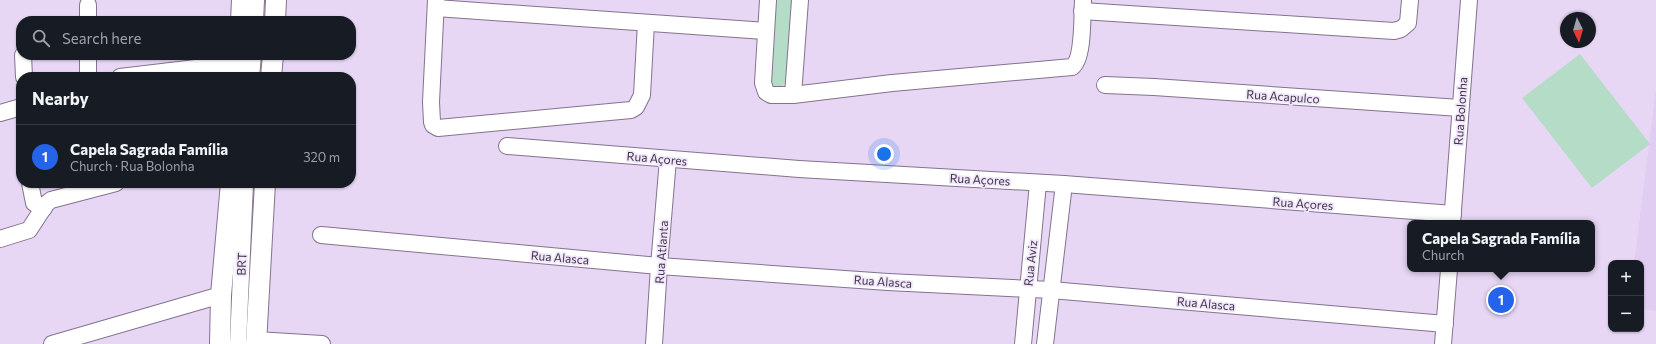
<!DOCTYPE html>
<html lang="en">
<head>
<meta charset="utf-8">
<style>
  :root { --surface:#171b24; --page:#20242c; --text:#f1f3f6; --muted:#9ea1a6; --line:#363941; --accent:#2563eb }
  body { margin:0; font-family:Commissioner,sans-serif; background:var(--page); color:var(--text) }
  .controls { position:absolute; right:12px; bottom:12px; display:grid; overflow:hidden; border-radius:8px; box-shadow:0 1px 3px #0004 }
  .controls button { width:36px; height:36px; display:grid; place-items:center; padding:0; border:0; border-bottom:1px solid var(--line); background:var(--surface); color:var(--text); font:20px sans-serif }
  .compass { position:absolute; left:1560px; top:12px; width:36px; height:36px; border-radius:50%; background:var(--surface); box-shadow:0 1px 3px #0004; rotate:175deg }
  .you { position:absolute; left:884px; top:154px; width:14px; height:14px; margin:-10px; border:3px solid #fff; border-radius:50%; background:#1a73e8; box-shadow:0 0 0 6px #1a73e833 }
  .badge { display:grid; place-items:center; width:26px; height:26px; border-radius:50%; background:var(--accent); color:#fff; font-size:13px; font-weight:700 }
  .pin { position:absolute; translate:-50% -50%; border:2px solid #fff; box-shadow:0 1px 4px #0006 }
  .popup { position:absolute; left:1407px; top:220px; width:188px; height:52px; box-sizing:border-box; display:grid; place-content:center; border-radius:8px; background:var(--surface); filter:drop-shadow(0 1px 3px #0005); font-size:13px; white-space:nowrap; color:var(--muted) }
  .popup b { font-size:15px; color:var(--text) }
  .popup::after { content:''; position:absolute; left:50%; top:100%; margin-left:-8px; border:8px solid transparent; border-top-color:var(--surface) }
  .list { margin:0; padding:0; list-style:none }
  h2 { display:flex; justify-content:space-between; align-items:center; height:52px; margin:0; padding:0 16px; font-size:17px }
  h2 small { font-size:13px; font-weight:400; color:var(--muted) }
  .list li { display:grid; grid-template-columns:26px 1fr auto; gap:12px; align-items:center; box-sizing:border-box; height:64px; padding:0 16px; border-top:1px solid var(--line) }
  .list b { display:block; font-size:15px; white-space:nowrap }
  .list p { margin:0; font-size:13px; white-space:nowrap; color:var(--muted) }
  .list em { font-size:13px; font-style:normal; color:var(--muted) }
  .icon { flex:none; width:22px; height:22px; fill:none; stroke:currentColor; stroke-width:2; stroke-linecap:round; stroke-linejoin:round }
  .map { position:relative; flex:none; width:1656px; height:344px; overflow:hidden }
  .search { position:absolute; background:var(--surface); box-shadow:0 1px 3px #0004; left:16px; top:16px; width:340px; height:44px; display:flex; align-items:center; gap:10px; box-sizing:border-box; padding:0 14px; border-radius:16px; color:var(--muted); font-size:15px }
  .panel { position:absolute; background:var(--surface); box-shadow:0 1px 3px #0004; left:16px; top:72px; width:340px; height:116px; border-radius:16px }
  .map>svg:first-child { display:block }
</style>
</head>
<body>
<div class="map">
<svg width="1656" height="344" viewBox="0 0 1656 344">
  <rect width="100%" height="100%" fill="#e7d7f5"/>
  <path fill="#e1cdf2" d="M1656 89V311L1641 309V263H1634Z"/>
  <g fill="#b5dcc7">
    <path d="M776 0H792L786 83 781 87 776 88 770 81Z"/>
    <path d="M1580 54 1650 144 1592 188 1522 98Z"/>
  </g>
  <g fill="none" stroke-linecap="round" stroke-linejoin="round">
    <g stroke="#82738e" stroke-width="18">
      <g id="minor">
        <path d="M436 0 431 102 432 122 433 125 438 128 631 110 636 107 642 95 646 23"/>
        <path d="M768 0 763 83 766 92 771 95H793L892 83 1072 67C1084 59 1082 14 1083 0"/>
        <path d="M88 5V21"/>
        <path d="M436 8 766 31"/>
        <path d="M1082 11 1394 31 1401 29 1408 23 1410 0"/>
        <path d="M255 21 256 0"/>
        <path d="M23 55 24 77"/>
        <path d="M88 55V77"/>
        <path d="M120 77 238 63"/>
        <path d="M251 77 253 55"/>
        <path d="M1105 85 1154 87 1460 108"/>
        <path d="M793 95 800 0"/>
        <path d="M0 113 21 107"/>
        <path d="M507 146 799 169 1064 184 1453 214"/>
        <path d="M30 183 34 203 44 208"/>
        <path d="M1452 223 1469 0"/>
        <path d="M321 235 659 266 888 282 1051 290 1445 324"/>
        <path d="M0 239 29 230 46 204 51 200 116 183"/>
        <path d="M256 340 322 344"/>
        <path d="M52 344 221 295"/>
        <path d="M238 344 245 183"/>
        <path d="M654 344 659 266 668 159"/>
        <path d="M1023 344 1038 183"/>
        <path d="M1045 344 1064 184"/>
        <path d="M1443 344 1449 269"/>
      </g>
    </g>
    <g stroke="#82738e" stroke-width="22">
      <g id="major">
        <path d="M241 21 242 0"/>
        <path d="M275 21 276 0"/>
        <path d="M237 77 239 55"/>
        <path d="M271 77 273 55"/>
        <path d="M220 344 221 295 231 183"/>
        <path d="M256 344 265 183"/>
      </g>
    </g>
    <use href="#minor" stroke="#fff" stroke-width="16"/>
    <use href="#major" stroke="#fff" stroke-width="20"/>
  </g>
  <g text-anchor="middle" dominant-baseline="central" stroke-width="3.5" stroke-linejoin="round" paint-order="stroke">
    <g font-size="12" fill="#3d3642" stroke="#f2e5fe">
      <text transform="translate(1283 96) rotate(4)">Rua Acapulco</text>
      <text transform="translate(1460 111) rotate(-86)">Rua Bolonha</text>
      <text transform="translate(657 158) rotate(5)">Rua Açores</text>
      <text transform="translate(980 179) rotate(3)">Rua Açores</text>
      <text transform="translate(1303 203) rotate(4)">Rua Açores</text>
      <text transform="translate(661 252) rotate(-86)">Rua Atlanta</text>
      <text transform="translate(560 257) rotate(5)">Rua Alasca</text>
      <text transform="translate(1030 263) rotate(-84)">Rua Aviz</text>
      <text transform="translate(241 264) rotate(-88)">BRT</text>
      <text transform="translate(883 281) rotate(4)">Rua Alasca</text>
      <text transform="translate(1206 303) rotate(5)">Rua Alasca</text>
    </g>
  </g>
</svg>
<div class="controls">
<button>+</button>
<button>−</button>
</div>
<svg class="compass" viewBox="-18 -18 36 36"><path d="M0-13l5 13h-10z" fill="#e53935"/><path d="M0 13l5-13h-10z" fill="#9ea1a6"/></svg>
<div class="you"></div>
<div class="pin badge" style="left:1501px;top:300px">1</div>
<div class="popup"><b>Capela Sagrada Família</b>Church</div>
<div class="search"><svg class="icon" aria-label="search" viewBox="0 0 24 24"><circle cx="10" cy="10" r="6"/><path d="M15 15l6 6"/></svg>Search here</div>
<section class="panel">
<h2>Nearby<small></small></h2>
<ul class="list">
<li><span class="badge">1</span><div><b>Capela Sagrada Família</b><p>Church · Rua Bolonha</p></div><em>320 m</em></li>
</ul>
</section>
</div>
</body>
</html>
